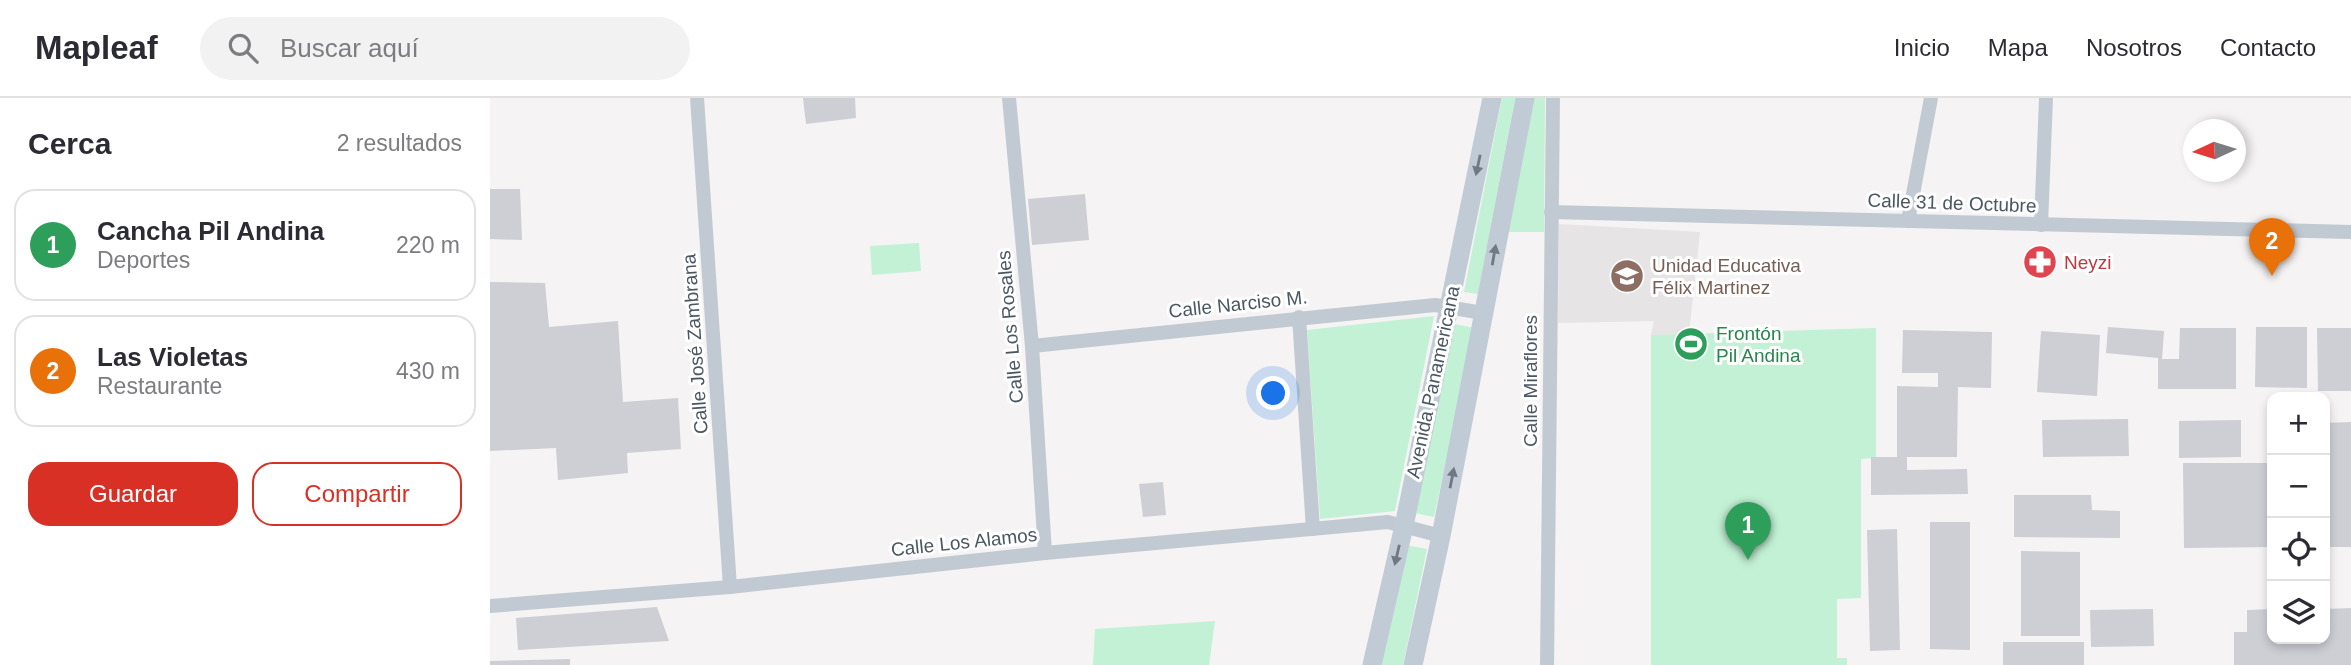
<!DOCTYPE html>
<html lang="es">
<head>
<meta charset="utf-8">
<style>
  :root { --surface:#fff; --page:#f2f2f3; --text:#2b2b33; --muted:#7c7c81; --line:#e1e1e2; --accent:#d93025 }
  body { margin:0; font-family:Helvetica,sans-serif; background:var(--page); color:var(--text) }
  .controls { position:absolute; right:21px; bottom:21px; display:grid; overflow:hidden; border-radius:14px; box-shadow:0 4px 10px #0003 }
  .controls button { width:63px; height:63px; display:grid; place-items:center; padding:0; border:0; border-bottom:2px solid var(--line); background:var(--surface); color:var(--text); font:35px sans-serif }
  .compass { position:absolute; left:1693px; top:21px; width:63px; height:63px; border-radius:50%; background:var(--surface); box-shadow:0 4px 10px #0003; rotate:266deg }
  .you { position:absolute; left:784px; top:296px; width:24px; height:24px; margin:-18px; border:5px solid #fff; border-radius:50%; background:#1a73e8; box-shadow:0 0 0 10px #1a73e833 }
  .badge { display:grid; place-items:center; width:46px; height:46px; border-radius:50%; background:var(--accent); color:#fff; font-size:23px; font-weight:700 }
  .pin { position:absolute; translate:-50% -58px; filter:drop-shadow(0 2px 4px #0008) }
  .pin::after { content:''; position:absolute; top:37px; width:24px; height:21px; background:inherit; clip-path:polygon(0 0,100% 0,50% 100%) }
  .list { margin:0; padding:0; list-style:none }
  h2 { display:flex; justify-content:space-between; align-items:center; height:91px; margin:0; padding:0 28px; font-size:30px }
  h2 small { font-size:23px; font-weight:400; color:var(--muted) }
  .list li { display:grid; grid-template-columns:46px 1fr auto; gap:21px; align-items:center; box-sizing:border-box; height:112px; margin:0 14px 14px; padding:0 14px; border:2px solid var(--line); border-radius:21px }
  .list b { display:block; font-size:26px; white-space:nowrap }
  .list p { margin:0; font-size:23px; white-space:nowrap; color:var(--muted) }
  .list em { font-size:23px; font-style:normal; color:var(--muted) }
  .actions { display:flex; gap:14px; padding:21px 28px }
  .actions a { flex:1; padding:16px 0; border:2px solid var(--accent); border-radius:21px; text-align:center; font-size:24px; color:var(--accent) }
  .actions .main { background:var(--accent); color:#fff }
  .icon { flex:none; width:38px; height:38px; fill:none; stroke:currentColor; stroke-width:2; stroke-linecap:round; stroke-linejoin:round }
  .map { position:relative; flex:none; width:1861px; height:567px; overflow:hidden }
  header { display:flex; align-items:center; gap:42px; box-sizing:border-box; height:98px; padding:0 35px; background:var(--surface); border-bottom:2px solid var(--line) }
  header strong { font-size:33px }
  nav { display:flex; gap:38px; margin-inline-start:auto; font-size:24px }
  .search { width:490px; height:63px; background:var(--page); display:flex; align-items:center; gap:18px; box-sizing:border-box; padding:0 24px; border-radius:38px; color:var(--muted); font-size:26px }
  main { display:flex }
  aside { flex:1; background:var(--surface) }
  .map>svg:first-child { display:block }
</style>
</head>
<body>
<header>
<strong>Mapleaf</strong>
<div class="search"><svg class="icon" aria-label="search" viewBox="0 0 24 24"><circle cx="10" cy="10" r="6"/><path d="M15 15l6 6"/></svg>Buscar aquí</div>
<nav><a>Inicio</a><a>Mapa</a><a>Nosotros</a><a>Contacto</a></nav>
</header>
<main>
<aside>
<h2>Cerca<small>2 resultados</small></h2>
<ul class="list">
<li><span class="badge" style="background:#2e9e5b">1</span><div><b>Cancha Pil Andina</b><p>Deportes</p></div><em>220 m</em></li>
<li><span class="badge" style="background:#e8710a">2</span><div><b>Las Violetas</b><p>Restaurante</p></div><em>430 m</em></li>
</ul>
<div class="actions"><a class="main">Guardar</a><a>Compartir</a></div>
</aside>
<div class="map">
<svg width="1861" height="567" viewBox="0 0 1861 567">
  <rect width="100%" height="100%" fill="#f5f3f3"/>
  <path fill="#e6e4e5" d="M1069 126 1210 134 1199 236 1161 237 1164 223 1068 225Z"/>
  <g fill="#c3f1d5">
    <path d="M1012 0H1025L988 196 974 194Z"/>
    <path d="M1041 0H1055L1054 134H1016Z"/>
    <path d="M429 145 431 173 382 177 380 148Z"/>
    <path d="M944 218 905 413 830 421 817 232Z"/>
    <path d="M965 226 984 230 944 419 925 415Z"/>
    <path d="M1386 230V360L1371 361V500L1347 501V560H1357V567H1161V237Z"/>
    <path d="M916 447 937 451 913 567H891Z"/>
    <path d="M725 523 719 567H603L605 531Z"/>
  </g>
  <g fill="#cdcfd5">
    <path d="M313 0H365L366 20 316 26Z"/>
    <path d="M0 91H30L32 142 0 141Z"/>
    <path d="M595 96 599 142 542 147 538 101Z"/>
    <path d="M0 184 55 185 59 229 128 223 133 304 188 300 191 351 137 355 138 375 68 382 66 350 0 353Z"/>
    <path d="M1618 229 1674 233 1672 261H1689L1690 230H1746V291H1668V260L1616 255Z"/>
    <path d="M1766 229H1817V290L1765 289Z"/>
    <path d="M1827 230H1861V293H1828Z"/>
    <path d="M1413 232 1502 234 1501 290 1468 289 1467 359H1417V372L1477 371 1478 396 1381 397V359H1407V288L1448 289V275H1412Z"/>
    <path d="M1551 233 1610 237 1607 298 1547 294Z"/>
    <path d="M1638 321 1639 358 1553 359 1552 322Z"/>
    <path d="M1751 322V359L1689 360V323Z"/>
    <path d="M1861 324V449H1835V325Z"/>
    <path d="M1693 365H1782V449L1694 450Z"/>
    <path d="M673 384 676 417 653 419 649 386Z"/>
    <path d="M1524 397H1601L1602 412 1630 413V440L1524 439Z"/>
    <path d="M1440 424H1480V552L1440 551Z"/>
    <path d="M1407 431 1410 552 1380 553 1377 432Z"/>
    <path d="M1531 453 1590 454V538H1531Z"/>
    <path d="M167 509 179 543 28 552 26 520Z"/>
    <path d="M1861 510V567H1744V534H1757V512L1782 511V541H1835V511Z"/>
    <path d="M1663 511 1664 548 1601 549 1600 512Z"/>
    <rect x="1513" y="544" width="81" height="23"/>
    <path d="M80 561V567H0V563Z"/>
  </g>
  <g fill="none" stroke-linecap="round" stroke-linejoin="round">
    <g stroke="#c1cad2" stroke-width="14">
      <path d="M207 0 240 489"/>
      <path d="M519 0 542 248 555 455"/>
      <path d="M1061 114 1861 134"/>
      <path d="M1418 123 1441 0"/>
      <path d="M1551 127 1556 0"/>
      <path d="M809 219 823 431"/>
      <path d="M542 248 945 207 993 215"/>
      <path d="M0 508 240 489 555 455 898 424 951 438"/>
      <path d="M1057 567 1063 0"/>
    </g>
    <g stroke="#c1cbd6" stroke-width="19">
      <path d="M882 567 914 428 1002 0"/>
      <path d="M923 567 951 438 1035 0"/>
    </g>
  </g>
  <defs><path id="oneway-solid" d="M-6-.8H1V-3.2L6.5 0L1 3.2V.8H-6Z" transform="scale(1.75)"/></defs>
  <g fill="#6e7984">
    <use href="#oneway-solid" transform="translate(988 67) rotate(102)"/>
    <use href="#oneway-solid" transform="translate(1004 157) rotate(-80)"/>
    <use href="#oneway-solid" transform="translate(962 380) rotate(-79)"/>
    <use href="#oneway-solid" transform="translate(907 457) rotate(103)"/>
  </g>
  <defs>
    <g id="pharmacy-disc" transform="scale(1.75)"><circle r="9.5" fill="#e0444e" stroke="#fff"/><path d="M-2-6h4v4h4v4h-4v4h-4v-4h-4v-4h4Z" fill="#fff"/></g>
    <g id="school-disc" transform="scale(1.75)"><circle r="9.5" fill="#8d6e63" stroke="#fff"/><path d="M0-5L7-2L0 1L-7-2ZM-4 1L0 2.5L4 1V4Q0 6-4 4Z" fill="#fff"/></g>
    <g id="stadium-disc" transform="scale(1.75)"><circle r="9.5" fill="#2e9e5b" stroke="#fff"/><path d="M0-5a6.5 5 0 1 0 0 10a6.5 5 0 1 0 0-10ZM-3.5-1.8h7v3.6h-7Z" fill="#fff"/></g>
  </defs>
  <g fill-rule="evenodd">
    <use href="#pharmacy-disc" x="1550" y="164"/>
    <use href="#school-disc" x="1137" y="178"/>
    <use href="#stadium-disc" x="1201" y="246"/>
  </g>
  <g text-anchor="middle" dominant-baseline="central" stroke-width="6" stroke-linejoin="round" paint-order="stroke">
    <g font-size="19" fill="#4a5661" stroke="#fff">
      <text transform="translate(1462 105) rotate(2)">Calle 31 de Octubre</text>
      <text transform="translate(748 206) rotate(-6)">Calle Narciso M.</text>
      <text transform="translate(520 229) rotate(-95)">Calle Los Rosales</text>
      <text transform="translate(205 246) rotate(-94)">Calle José Zambrana</text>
      <text transform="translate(1040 283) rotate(-90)">Calle Miraflores</text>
      <text transform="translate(943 284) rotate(-78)">Avenida Panamericana</text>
      <text transform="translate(474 444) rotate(-6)">Calle Los Alamos</text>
    </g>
    <g font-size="19" fill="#be3a42" stroke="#fff" text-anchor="start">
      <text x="1574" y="164">Neyzi</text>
    </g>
    <g font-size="19" fill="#785e54" stroke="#fff" text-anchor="start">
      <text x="1162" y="167">Unidad Educativa<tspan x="1162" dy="22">Félix Martinez</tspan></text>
    </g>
    <g font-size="19" fill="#27864d" stroke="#fff" text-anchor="start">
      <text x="1226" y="235">Frontón<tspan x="1226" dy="22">Pil Andina</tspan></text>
    </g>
  </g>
</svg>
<div class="controls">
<button>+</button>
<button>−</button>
<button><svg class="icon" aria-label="locate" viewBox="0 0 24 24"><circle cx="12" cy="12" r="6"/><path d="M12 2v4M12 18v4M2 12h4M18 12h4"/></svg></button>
<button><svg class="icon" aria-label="layers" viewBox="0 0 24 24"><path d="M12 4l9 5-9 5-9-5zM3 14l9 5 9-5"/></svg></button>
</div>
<svg class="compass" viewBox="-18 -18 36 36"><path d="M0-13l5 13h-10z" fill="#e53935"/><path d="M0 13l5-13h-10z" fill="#7c7c81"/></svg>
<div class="you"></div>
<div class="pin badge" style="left:1258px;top:462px;background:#2e9e5b">1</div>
<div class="pin badge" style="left:1782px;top:178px;background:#e8710a">2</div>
</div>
</main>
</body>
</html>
